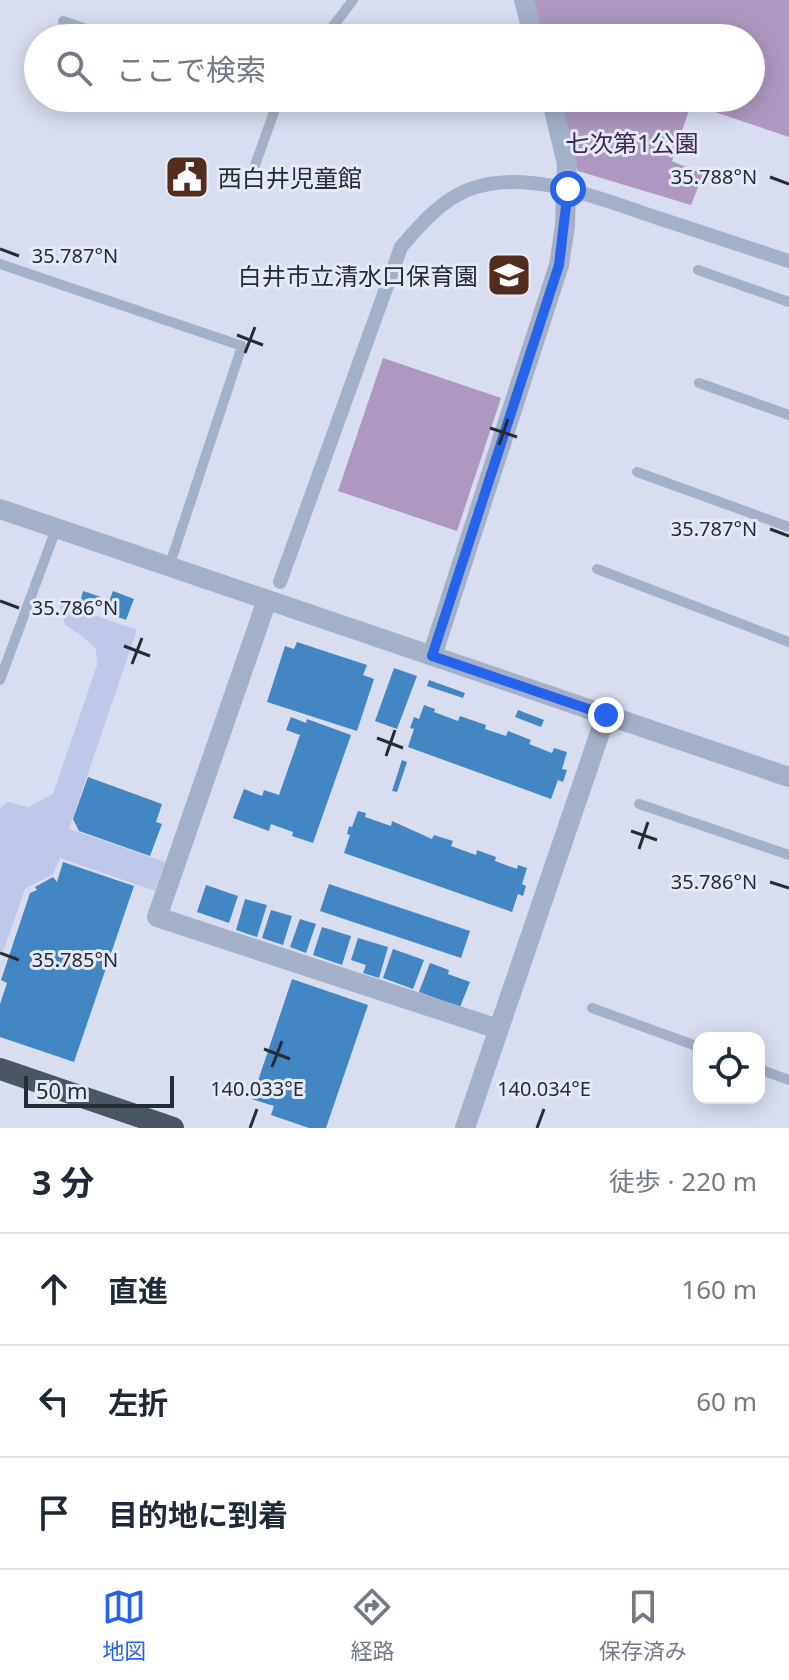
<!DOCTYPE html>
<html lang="ja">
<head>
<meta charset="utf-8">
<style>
  :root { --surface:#fff; --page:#f6f6f7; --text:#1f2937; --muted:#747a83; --line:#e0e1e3; --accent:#2563eb }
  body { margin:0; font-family:"Noto Sans","Noto Sans JP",sans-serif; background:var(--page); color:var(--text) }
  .controls { position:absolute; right:24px; bottom:24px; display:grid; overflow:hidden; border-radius:16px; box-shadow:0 4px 20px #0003 }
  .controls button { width:72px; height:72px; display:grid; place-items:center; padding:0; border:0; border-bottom:2px solid var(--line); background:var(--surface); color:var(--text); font:40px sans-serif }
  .scale { position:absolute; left:24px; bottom:20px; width:150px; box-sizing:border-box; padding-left:8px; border:4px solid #262c33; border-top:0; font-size:22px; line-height:28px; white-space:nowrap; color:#262c33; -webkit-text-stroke:6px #e4e9f8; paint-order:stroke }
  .stop { position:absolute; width:24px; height:24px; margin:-18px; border:6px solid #2563eb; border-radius:50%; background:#fff }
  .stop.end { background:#2563eb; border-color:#fff; box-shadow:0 2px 8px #0008 }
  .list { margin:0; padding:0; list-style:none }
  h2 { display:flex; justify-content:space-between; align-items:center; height:104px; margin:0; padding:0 32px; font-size:34px }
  h2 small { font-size:26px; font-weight:400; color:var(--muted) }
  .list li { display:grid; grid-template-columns:52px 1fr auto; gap:24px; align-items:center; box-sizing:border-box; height:112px; padding:0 32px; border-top:2px solid var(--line) }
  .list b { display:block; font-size:30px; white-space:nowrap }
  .list em { font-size:26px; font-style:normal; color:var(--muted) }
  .icon { flex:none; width:44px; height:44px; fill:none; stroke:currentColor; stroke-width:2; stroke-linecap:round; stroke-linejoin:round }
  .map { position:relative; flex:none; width:789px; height:1128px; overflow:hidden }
  .search { position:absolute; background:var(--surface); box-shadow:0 4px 20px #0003; left:24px; right:24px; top:24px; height:88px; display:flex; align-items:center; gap:20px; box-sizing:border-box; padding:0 28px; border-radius:44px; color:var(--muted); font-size:30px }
  .sheet { height:440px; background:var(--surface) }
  nav { display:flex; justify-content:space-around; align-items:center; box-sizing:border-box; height:112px; border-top:2px solid var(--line); background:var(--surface); font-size:22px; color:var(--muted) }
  nav a { display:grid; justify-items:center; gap:4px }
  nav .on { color:var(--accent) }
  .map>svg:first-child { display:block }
</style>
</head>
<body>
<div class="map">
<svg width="789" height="1128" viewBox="0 0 789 1128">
  <rect width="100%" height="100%" fill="#d8def0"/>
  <g fill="#ae98bf">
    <path d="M532 0H789V137L691 104 672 161 703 174 691 205 578 171 559 98H751V38H543Z"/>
    <path d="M383 358 501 398 457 531 338 491Z"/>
  </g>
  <path fill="#bfc8e8" d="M59 603 137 630 69 829 165 862 155 891 60 858 53 874 25 889 3 952 0 951V808L8 802 28 807 53 794 97 665 96 649 82 636 65 625Z"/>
  <g fill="#4287c4">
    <path d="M83 591 101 597 97 609 80 603Z"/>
    <path d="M113 591 134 599 126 620 105 612Z"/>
    <path d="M297 642 367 665 363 675 374 679 357 731 267 702 285 646 294 649Z"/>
    <path d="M394 668 417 676 397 729 375 721Z"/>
    <path d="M429 680 465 693 463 698 427 686Z"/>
    <path d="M424 705 435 709 434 712 458 721 460 716 486 725 485 729 506 736 508 731 531 740 529 744 552 753 554 748 567 752 562 769 567 770 563 782 558 780 551 799 408 747 414 729 410 728 414 717 419 719Z"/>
    <path d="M518 710 544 720 541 727 515 717Z"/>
    <path d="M291 717 306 723 307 719 351 735 313 843 292 836 293 832 271 824 269 831 233 818 244 789 262 796 264 790 279 795 300 735 286 730Z"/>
    <path d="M402 760 407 762 397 792 392 791Z"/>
    <path d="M88 777 162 804 156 822 162 824 150 856 79 831 73 819Z"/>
    <path d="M358 811 366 813 365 817 391 826 392 821 432 839 434 835 453 841 451 846 476 855 477 850 496 857 495 861 517 869 518 865 527 868 522 884 526 886 523 896 518 894 512 912 344 853 350 835 347 834 349 826 352 827Z"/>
    <path d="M63 862 134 886 74 1062 0 1037V1004L7 983 1 980 30 893 37 890 35 887 53 877 57 882Z"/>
    <path d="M329 884 470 931 461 958 320 911Z"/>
    <path d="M206 885 238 896 229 923 197 912Z"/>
    <path d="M245 899 267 905 257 937 236 930Z"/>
    <path d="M271 910 292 916 283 945 262 938Z"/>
    <path d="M300 919 316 924 306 953 290 947Z"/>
    <path d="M322 927 351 936 342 965 313 955Z"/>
    <path d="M358 938 388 947 379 978 363 973 366 965 351 960Z"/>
    <path d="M393 949 424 960 413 989 383 978Z"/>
    <path d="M430 963 449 970 448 974 470 982 460 1007 419 992Z"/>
    <path d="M292 979 368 1005 326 1128H309L271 1115 274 1106 252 1099Z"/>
  </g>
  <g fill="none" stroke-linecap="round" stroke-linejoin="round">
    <g stroke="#a4b0c8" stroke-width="10">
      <path d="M63 21 113 38"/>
      <path d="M324 38 353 0"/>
      <path d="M248 185 279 98"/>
      <path d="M0 264 242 346 169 567"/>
      <path d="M698 270 789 302"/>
      <path d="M699 383 789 415"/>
      <path d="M637 472 789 527"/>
      <path d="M597 569 789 642"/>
      <path d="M0 680 56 529"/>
      <path d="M639 804 789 855"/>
      <path d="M592 1008 699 1047"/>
      <path d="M759 1069 789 1080"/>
    </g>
    <path stroke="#a4b0c8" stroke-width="14" d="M280 582 401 247C420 225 441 200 470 189 529 167 605 201 661 219 703 233 746 247 789 261"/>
    <g stroke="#a4b0c8" stroke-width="20">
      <path d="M524 0 534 38"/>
      <path d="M267 600 157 917 498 1029"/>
      <path d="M432 656 559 265 565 226 567 164 551 98"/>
      <path d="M465 1128 606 715"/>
    </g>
    <path stroke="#a4b0c8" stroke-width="20" d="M0 509 789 777"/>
    <path stroke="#4a5664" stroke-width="22" d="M0 1069 173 1128"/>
  </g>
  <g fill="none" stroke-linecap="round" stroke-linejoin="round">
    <path stroke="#2563eb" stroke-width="10" d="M568 189 559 265 432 656 606 715"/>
  </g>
  <path fill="none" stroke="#262c33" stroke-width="3" d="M770 177 789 184M0 249 19 256M237 335 263 345M245 353 255 327M490 428 517 437M499 445 508 419M770 529 789 536M0 601 19 608M124 646 150 656M132 664 142 638M377 738 403 748M386 756 395 730M631 831 657 840M639 849 648 822M770 882 789 888M0 953 19 960M264 1049 290 1059M272 1067 282 1041M250 1128 257 1109M537 1128 544 1109"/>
  <defs>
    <g id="civic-square" transform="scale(2.3)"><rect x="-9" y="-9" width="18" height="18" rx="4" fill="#542c1c" stroke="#e4e9f8"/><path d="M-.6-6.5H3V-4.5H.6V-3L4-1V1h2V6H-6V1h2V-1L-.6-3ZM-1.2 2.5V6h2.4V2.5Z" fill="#fff"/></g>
    <g id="school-square" transform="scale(2.3)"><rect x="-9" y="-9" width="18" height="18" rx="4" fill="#542c1c" stroke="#e4e9f8"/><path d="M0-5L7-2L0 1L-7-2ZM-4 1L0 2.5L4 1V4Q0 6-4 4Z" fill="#fff"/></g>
  </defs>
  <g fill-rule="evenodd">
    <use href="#civic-square" x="187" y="177"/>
    <use href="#school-square" x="509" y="275"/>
  </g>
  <g text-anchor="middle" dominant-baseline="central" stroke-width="6" stroke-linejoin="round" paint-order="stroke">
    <g font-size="24" fill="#412a51" stroke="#e4e9f8">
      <text x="632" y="142">七次第1公園</text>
    </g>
    <g font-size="24" fill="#262c33" stroke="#e4e9f8" text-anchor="start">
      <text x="218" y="177">西白井児童館</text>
      <text x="478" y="275" text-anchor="end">白井市立清水口保育園</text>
    </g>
  </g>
  <g font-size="20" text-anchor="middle" fill="#262c33" stroke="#e4e9f8" stroke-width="6" stroke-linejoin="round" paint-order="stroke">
    <text x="714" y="184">35.788°N</text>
    <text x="75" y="263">35.787°N</text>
    <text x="714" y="536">35.787°N</text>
    <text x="75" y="615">35.786°N</text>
    <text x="714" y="889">35.786°N</text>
    <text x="75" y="967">35.785°N</text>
    <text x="257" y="1096">140.033°E</text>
    <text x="544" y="1096">140.034°E</text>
  </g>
</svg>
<div class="controls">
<button><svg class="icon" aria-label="locate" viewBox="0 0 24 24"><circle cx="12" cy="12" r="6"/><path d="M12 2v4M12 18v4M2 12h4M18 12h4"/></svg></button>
</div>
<div class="scale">50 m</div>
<div class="stop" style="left:568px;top:189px"></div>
<div class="stop end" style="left:606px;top:715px"></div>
<div class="search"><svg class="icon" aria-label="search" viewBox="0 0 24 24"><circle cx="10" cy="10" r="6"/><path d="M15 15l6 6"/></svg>ここで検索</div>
</div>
<section class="sheet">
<h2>3 分<small>徒歩 · 220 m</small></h2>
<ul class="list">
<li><svg class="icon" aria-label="ahead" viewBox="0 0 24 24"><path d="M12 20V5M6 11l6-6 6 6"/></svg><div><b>直進</b></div><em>160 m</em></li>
<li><svg class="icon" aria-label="left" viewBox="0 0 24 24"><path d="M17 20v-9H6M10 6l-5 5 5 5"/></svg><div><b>左折</b></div><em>60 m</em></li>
<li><svg class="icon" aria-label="arrive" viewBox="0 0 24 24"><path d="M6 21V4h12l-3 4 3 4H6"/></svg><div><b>目的地に到着</b></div></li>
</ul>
</section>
<nav>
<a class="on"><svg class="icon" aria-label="map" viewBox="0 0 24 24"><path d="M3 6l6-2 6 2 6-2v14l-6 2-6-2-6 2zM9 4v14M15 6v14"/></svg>地図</a>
<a><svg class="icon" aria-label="directions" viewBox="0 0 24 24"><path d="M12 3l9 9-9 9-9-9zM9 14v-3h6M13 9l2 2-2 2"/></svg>経路</a>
<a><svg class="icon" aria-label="saved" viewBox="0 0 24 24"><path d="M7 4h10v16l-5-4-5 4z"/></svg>保存済み</a>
</nav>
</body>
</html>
